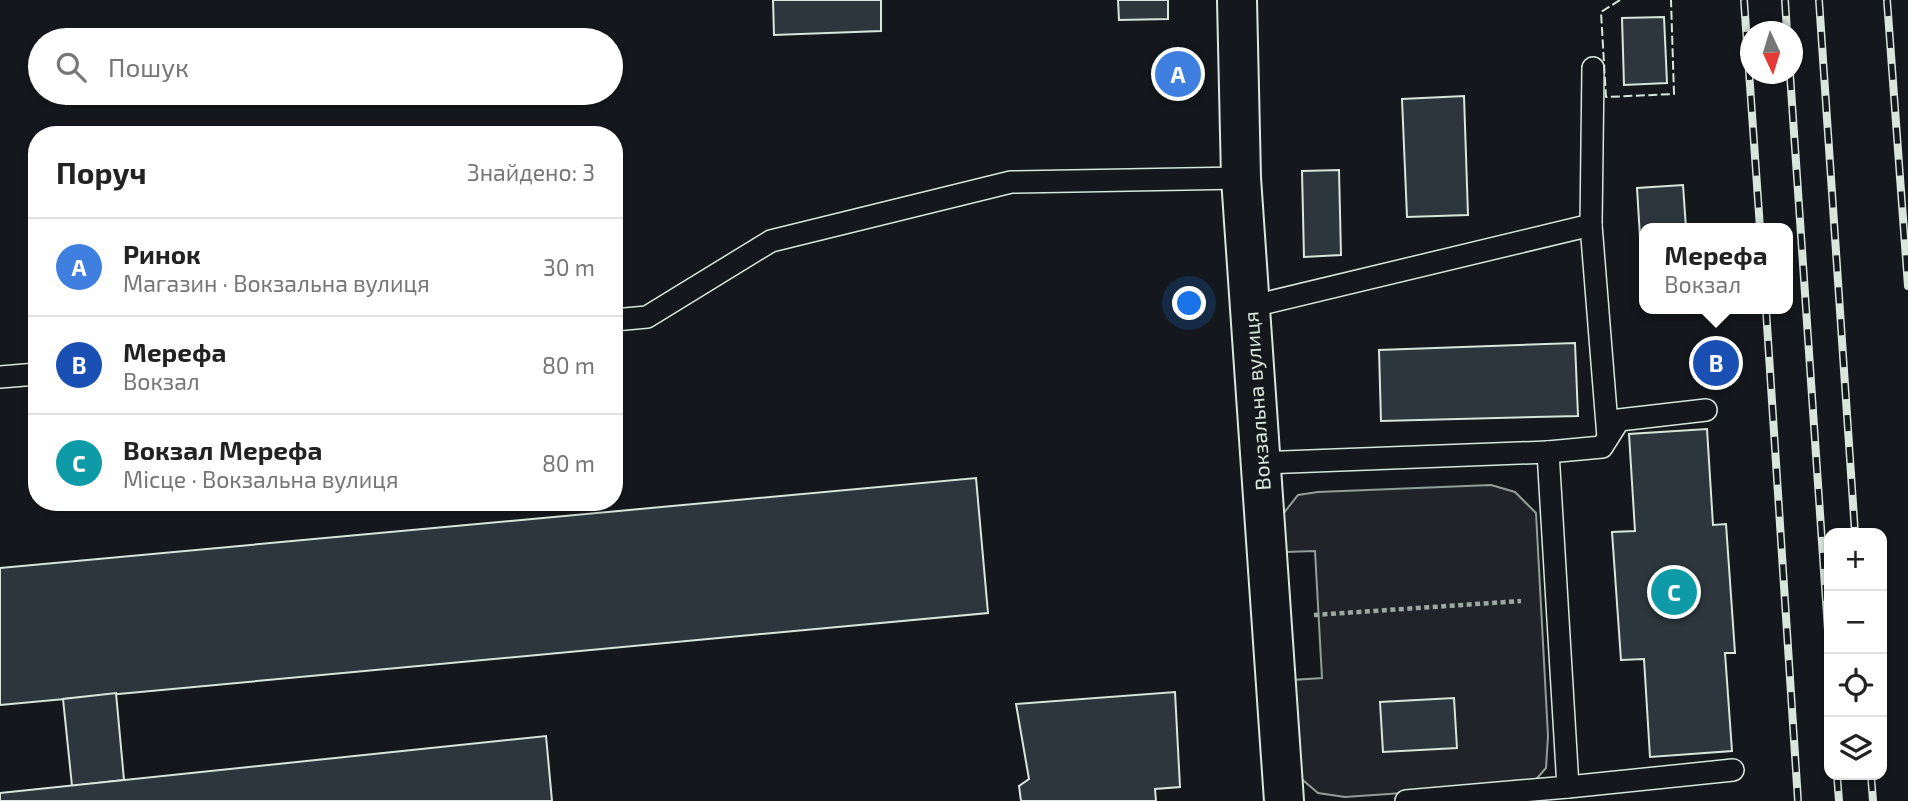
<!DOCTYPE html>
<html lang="uk">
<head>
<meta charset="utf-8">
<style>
  :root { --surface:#fff; --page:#f2f2f2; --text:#222; --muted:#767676; --line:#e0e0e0; --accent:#0f766e }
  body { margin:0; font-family:"Exo 2",sans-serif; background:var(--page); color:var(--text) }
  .controls { position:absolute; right:21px; bottom:21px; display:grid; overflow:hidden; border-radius:14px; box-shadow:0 2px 5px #0004 }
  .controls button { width:63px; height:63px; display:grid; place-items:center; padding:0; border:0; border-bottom:2px solid var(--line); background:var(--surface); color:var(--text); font:35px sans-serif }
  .compass { position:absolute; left:1740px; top:21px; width:63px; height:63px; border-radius:50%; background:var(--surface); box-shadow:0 2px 5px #0004; rotate:176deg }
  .you { position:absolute; left:1190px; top:304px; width:24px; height:24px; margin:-18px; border:5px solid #fff; border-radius:50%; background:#1a73e8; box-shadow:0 0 0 10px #1a73e833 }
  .badge { display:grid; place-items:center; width:46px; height:46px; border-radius:50%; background:var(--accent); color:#fff; font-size:23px; font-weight:700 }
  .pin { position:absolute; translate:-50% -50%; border:4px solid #fff; box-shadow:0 2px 7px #0006 }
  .popup { position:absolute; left:1639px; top:223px; width:154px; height:91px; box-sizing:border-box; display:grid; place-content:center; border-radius:14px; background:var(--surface); filter:drop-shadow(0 2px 5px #0005); font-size:23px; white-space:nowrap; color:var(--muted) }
  .popup b { font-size:26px; color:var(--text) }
  .popup::after { content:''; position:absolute; left:50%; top:100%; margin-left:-14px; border:14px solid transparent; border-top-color:var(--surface) }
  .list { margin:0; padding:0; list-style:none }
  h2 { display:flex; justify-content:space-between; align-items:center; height:91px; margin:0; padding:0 28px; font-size:30px }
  h2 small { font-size:23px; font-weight:400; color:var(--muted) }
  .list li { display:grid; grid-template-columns:46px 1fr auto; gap:21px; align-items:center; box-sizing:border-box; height:98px; padding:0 28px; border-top:2px solid var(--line) }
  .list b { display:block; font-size:26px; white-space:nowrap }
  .list p { margin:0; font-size:23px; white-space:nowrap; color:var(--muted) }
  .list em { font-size:23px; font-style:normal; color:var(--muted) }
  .icon { flex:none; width:38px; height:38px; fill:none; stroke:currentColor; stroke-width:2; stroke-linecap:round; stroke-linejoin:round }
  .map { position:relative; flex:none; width:1908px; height:801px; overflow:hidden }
  .search { position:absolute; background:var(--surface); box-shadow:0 2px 5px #0004; left:28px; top:28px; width:595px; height:77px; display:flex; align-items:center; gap:18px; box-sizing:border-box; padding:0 24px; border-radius:38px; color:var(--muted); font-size:26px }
  .panel { position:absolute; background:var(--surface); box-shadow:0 2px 5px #0004; left:28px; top:126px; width:595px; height:385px; border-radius:28px }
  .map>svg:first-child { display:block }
</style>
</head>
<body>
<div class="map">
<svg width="1908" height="801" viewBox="0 0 1908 801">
  <rect width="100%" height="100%" fill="#14181c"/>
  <path fill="#202428" stroke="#939e99" stroke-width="2" d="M1491 485 1515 492 1536 513 1548 736 1546 768 1532 784 1345 797 1318 793 1298 776 1292 680 1322 678 1315 551 1286 552 1283 514 1298 495 1318 492Z"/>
  <g fill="#2c363c" stroke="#d8e6dc" stroke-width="2">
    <path d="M773 0H881V31L774 35Z"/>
    <path d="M1118 0H1168V19L1119 20Z"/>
    <path d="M1664 17 1667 83 1624 85 1622 18Z"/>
    <path d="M1464 96 1468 215 1407 217 1402 99Z"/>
    <path d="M1339 170 1341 255 1304 257 1302 171Z"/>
    <path d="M1683 185 1686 228H1644L1643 286 1637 188Z"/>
    <path d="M1575 343 1578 416 1381 421 1379 350Z"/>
    <path d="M1707 429 1713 525 1726 524 1735 653H1725L1732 751 1650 757 1644 659 1621 660 1612 532 1635 531 1629 434Z"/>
    <path d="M976 478 988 613 0 705V568Z"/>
    <path d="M1175 692 1180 787 1155 789 1156 801H1021L1019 786 1029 779 1016 704Z"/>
    <path d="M116 693 124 780 72 786 63 699Z"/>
    <path d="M1454 698 1457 748 1383 752 1380 702Z"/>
    <path d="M546 736 552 801H0V793Z"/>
  </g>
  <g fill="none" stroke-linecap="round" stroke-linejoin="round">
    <g stroke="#d8e6dc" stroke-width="24">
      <g id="lane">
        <path d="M1591 225 1608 437"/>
        <path d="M1249 307 1591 225 1593 68"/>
        <path d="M614 320 647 317 771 241 1011 182 1241 178"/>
        <path d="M0 377 37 374"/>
        <path d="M1548 452 1602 447 1619 420 1706 410"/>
        <path d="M1260 463 1548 452 1568 787 1406 801"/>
        <path d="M1568 787 1733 770"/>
      </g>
    </g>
    <g stroke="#d8e6dc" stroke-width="42">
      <path id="secondary" d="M1237 0 1241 178 1284 801"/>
    </g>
    <path stroke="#9da8a2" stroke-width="4.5" stroke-dasharray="5 3.5" stroke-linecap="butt" d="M1314 615 1521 601"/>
    <use href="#lane" stroke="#14181c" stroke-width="21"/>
    <use href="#secondary" stroke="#14181c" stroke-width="38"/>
    <g stroke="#d8e6dc" stroke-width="8">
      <g id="rail">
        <path d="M1744 0 1760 228"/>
        <path d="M1785 0 1787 32"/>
        <path d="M1819 0 1855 533"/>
        <path d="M1887 0 1908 286"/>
        <path d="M1790 74 1829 645"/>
        <path d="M1766 309 1798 801"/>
        <path d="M1837 775 1839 801"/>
        <path d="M1871 775 1873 801"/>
      </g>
    </g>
    <use href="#rail" stroke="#14181c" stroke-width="5" stroke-dasharray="16" stroke-linecap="butt"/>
    <path stroke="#d8e6dc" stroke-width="2" stroke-dasharray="9 3.5" stroke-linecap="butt" d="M1620 0 1601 12 1606 97 1674 94 1671 0"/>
  </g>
  <g text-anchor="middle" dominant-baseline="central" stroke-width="5" stroke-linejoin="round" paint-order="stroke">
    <g font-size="21" fill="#d8e6dc" stroke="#14181c">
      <text transform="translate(1256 401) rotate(-94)">Вокзальна вулиця</text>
    </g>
  </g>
</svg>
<div class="controls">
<button>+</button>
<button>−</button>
<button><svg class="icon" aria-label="locate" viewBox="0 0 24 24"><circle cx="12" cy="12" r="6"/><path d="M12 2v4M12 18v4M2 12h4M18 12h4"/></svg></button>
<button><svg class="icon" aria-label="layers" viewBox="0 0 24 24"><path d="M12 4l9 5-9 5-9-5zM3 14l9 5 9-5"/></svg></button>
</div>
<svg class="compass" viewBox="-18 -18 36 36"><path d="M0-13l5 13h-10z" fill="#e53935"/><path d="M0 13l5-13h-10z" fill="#767676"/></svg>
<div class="you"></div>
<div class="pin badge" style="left:1178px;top:74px;background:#3f7fe0">A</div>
<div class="pin badge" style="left:1716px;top:363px;background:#1a4fb4">B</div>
<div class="popup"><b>Мерефа</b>Вокзал</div>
<div class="pin badge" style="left:1674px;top:592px;background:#0f9aa8">C</div>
<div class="search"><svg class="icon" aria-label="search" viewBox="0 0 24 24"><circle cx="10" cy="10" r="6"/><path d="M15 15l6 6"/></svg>Пошук</div>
<section class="panel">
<h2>Поруч<small>Знайдено: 3</small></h2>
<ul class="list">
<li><span class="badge" style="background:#3f7fe0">A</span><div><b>Ринок</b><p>Магазин · Вокзальна вулиця</p></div><em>30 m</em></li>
<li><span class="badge" style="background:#1a4fb4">B</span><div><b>Мерефа</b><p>Вокзал</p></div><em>80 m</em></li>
<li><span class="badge" style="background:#0f9aa8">C</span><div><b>Вокзал Мерефа</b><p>Місце · Вокзальна вулиця</p></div><em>80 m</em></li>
</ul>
</section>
</div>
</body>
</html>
